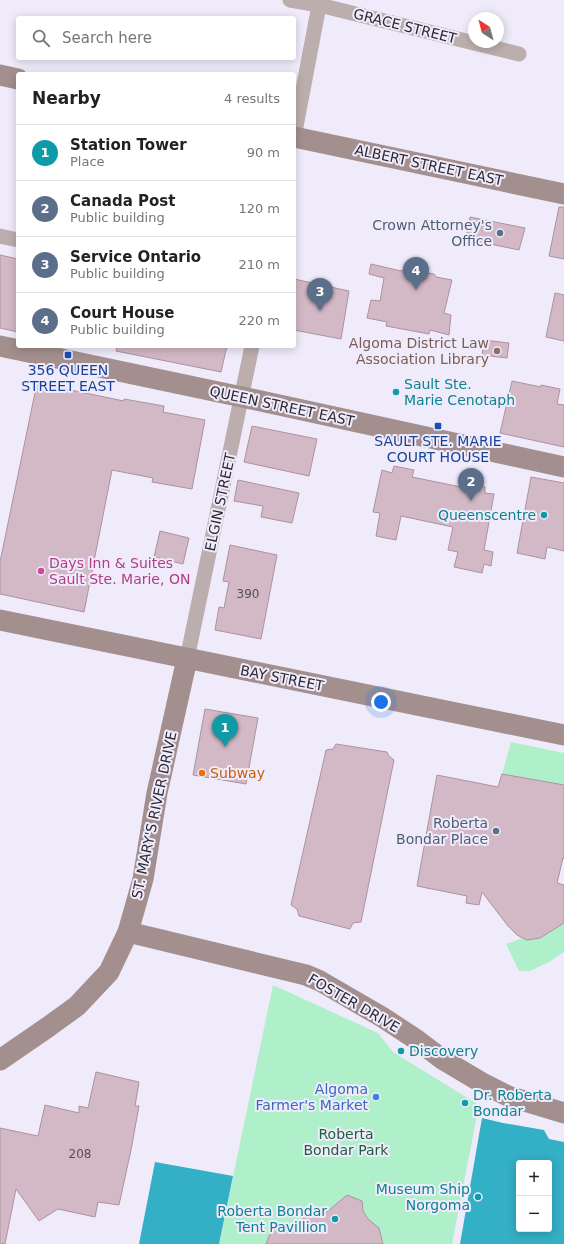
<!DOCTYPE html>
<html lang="en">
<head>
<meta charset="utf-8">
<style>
  :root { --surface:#fff; --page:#f2f2f2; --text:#222; --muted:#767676; --line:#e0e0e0; --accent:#111827 }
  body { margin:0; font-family:"DejaVu Sans",sans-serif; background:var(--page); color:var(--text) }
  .controls { position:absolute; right:12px; bottom:12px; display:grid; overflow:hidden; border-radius:4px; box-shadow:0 2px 10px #0003 }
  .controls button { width:36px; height:36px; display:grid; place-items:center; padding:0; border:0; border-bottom:1px solid var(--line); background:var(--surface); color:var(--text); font:20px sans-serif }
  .compass { position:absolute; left:468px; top:12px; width:36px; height:36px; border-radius:50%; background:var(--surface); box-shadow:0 2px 10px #0003; rotate:324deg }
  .you { position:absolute; left:381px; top:702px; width:14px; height:14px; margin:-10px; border:3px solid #fff; border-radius:50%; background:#1a73e8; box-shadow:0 0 0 6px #1a73e833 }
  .badge { display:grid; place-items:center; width:26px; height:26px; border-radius:50%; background:var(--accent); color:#fff; font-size:13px; font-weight:700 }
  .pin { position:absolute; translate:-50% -33px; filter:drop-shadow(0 1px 2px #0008) }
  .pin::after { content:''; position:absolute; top:21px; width:14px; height:12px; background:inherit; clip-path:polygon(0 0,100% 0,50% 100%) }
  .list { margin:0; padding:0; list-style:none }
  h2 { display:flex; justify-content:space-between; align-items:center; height:52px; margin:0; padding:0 16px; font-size:17px }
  h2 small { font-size:13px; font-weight:400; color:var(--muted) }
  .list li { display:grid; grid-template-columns:26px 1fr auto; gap:12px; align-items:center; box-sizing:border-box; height:56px; padding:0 16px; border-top:1px solid var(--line) }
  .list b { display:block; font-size:15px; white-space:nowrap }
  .list p { margin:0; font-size:13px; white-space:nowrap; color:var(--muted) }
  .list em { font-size:13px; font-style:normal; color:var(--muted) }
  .icon { flex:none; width:22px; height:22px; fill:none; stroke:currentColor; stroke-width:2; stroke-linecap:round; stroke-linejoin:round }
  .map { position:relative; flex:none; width:564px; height:1244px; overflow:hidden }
  .search { position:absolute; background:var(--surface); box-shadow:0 2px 10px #0003; left:16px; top:16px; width:280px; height:44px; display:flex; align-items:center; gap:10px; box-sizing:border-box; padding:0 14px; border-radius:4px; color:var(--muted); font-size:15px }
  .panel { position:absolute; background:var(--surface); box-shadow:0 2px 10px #0003; left:16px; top:72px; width:280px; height:276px; border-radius:4px }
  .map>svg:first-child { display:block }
</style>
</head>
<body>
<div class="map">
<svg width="564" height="1244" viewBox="0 0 564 1244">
  <rect width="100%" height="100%" fill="#f0ebfb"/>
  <g fill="#aff0ca">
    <path d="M511 742 564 753V785L502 774Z"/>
    <path d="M564 923V952L549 962 530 971H519L506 944Z"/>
    <path d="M273 985 378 1033 393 1052 479 1105 452 1244H219Z"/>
  </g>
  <g fill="#33afc6" fill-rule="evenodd">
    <path d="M482 1118 503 1123 544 1130 549 1139 564 1142V1244H460ZM519 1163H549V1229H519Z"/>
    <path d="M155 1162 233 1176 219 1244H139Z"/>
  </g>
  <g fill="#d3b8c5" stroke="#ad92a0">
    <path d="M559 207H564V259L549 256Z"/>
    <path d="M470 217 525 228 519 250 466 239Z"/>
    <path d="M0 255 18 259V332L0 328Z"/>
    <path d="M371 264 401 271 404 269 434 274 436 277 452 280 444 313 451 315 449 335 430 330 429 334 386 326 387 322 367 318 371 300 380 301 384 278 369 274Z"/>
    <path d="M294 279 349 291 341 339 294 330Z"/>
    <path d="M555 293 564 295V341L546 337Z"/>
    <path d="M484 340 509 343 507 358 482 355Z"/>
    <path d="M117 346H227L221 372 116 351Z"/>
    <path d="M512 381 541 387V385L560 389 557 404 564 405V447L500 433Z"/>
    <path d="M37 383 124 401V399L164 406 163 412 205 420 192 489 152 482 153 478 112 470 84 612 0 594V562Z"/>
    <path d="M252 426 317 439 309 476 244 462Z"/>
    <path d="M394 466 414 470 412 477 466 488 467 483 485 487V493L494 494 484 550 493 552 491 566 484 564 482 573 454 567 458 552 448 550 453 527 401 516 396 540 376 536 380 513 373 512 382 470 392 473Z"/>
    <path d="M531 477 564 483V551L547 547 545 559 517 553Z"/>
    <path d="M238 480 299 493 292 523 261 517 263 506 234 501Z"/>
    <path d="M160 531 189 538 183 564 154 557Z"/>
    <path d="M230 545 277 555 261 639 215 630 219 607 224 608 229 582 223 581Z"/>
    <path d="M205 709 258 718 246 784 193 775Z"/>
    <path d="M336 744 387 752 389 756 394 760 361 922 353 923 350 929 299 916 297 909 291 905 326 750 333 749Z"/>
    <path d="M502 774 564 785V859L563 858 557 883 564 885V923L540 938 527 940 517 935 508 926 482 892 479 905 466 903 467 896 417 886 437 775 498 787Z"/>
    <path d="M96 1072 139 1082 135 1106H139L131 1150 119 1205 98 1202 95 1217 58 1209 39 1221 16 1189 5 1244 0 1243V1128L38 1136 45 1105 79 1113V1106L88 1108Z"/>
    <path d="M347 1195 362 1201 363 1211 368 1219 379 1228 383 1244H266L270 1234 274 1229 283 1231 294 1228 303 1220 304 1212 310 1209 320 1213 327 1212Z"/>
  </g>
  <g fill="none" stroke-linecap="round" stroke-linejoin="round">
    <g stroke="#bcaead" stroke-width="15">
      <path d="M290 0 319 5 519 54"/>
      <path d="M294 137 320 0"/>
      <path d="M0 236 18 240"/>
      <path d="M187 659 252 346"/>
    </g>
    <g stroke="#a38f8e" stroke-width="21">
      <path d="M0 75 18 79"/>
      <path d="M294 137 564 194"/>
      <path d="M0 346 242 397 564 467"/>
      <path d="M0 620 564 735"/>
      <path d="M128 932 306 975 320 981 382 1017 417 1040 442 1059 484 1084 508 1096 564 1113"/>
      <path d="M0 1060 48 1027 77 1006 109 972 128 932 143 879 157 793 187 659"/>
    </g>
  </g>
  <g fill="#5c6f8a" stroke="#f0ebfb" stroke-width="1.5">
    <circle cx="500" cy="233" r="4"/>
    <circle cx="496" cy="831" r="4"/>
  </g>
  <circle fill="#8d6e63" stroke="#f0ebfb" stroke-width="1.5" cx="497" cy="351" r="4"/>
  <g fill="#1a4fb4" stroke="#f0ebfb" stroke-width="1.5">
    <rect x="64" y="351" width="8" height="8" rx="2"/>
    <rect x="434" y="422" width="8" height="8" rx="2"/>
  </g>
  <g fill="#0f9aa8" stroke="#f0ebfb" stroke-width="1.5">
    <circle cx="396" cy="392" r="4"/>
    <circle cx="544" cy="515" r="4"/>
    <circle cx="401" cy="1051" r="4"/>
    <circle cx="465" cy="1103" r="4"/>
    <circle cx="478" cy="1197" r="4"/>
    <circle cx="335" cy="1219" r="4"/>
  </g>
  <circle fill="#d1479c" stroke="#f0ebfb" stroke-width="1.5" cx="41" cy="571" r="4"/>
  <circle fill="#e8710a" stroke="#f0ebfb" stroke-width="1.5" cx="202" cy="773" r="4"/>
  <circle fill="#3f7fe0" stroke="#f0ebfb" stroke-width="1.5" cx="376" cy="1097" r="4"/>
  <g text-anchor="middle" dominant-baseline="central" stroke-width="4" stroke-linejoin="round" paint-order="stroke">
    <g font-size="12" fill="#564d58">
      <text x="248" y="594">390</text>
      <text x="80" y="1154">208</text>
    </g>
    <g font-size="14" fill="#2c2933" stroke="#f0ebfb">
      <text transform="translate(405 26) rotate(14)">GRACE STREET</text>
      <text transform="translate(429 165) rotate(12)">ALBERT STREET EAST</text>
      <text transform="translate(282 406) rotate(12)">QUEEN STREET EAST</text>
      <text transform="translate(220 502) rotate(-78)">ELGIN STREET</text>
      <text transform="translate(282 678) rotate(11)">BAY STREET</text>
      <text transform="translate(154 815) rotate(-78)">ST. MARY'S RIVER DRIVE</text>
      <text transform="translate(354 1003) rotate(30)">FOSTER DRIVE</text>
    </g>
    <g font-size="14" fill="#4e5e75" stroke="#f0ebfb" text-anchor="end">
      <text x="492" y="225">Crown Attorney's<tspan x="492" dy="16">Office</tspan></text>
      <text x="488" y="823">Roberta<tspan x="488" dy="16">Bondar Place</tspan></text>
    </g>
    <g font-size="14" fill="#785e54" stroke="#f0ebfb" text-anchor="end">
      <text x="489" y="343">Algoma District Law<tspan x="489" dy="16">Association Library</tspan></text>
    </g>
    <g font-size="14" fill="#164399" stroke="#f0ebfb">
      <text x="68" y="370">356 QUEEN<tspan x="68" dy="16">STREET EAST</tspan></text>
      <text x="438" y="441">SAULT STE. MARIE<tspan x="438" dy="16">COURT HOUSE</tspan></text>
    </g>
    <g font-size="14" fill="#0d838f" stroke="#f0ebfb" text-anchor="start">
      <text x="404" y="384">Sault Ste.<tspan x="404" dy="16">Marie Cenotaph</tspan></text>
      <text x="536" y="515" text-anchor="end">Queenscentre</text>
      <text x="409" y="1051">Discovery</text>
      <text x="473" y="1095">Dr. Roberta<tspan x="473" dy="16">Bondar</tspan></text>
      <text x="470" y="1189" text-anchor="end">Museum Ship<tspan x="470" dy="16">Norgoma</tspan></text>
      <text x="327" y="1211" text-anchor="end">Roberta Bondar<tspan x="327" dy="16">Tent Pavillion</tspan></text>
    </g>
    <g font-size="14" fill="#b23c85" stroke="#f0ebfb" text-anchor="start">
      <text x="49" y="563">Days Inn &amp; Suites<tspan x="49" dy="16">Sault Ste. Marie, ON</tspan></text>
    </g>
    <g font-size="14" fill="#c56008" stroke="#f0ebfb" text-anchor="start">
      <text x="210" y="773">Subway</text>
    </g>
    <g font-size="14" fill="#366cbe" stroke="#f0ebfb" text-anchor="end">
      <text x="368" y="1089">Algoma<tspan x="368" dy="16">Farmer's Market</tspan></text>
    </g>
    <g font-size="14" fill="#1d5e3e" stroke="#f0ebfb">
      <text x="346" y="1134">Roberta<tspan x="346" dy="16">Bondar Park</tspan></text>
    </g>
  </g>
</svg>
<div class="controls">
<button>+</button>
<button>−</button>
</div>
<svg class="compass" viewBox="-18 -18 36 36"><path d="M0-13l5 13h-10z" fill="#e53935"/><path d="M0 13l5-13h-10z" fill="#767676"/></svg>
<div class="you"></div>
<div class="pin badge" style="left:225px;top:747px;background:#0f9aa8">1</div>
<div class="pin badge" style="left:471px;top:501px;background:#5c6f8a">2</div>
<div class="pin badge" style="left:320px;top:311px;background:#5c6f8a">3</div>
<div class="pin badge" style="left:416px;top:290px;background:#5c6f8a">4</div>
<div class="search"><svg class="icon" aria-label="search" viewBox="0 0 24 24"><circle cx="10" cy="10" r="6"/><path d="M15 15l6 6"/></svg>Search here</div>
<section class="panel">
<h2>Nearby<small>4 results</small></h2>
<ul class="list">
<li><span class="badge" style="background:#0f9aa8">1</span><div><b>Station Tower</b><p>Place</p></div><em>90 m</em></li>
<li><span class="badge" style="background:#5c6f8a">2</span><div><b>Canada Post</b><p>Public building</p></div><em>120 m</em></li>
<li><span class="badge" style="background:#5c6f8a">3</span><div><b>Service Ontario</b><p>Public building</p></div><em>210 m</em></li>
<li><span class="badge" style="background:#5c6f8a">4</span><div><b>Court House</b><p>Public building</p></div><em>220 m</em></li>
</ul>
</section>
</div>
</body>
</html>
